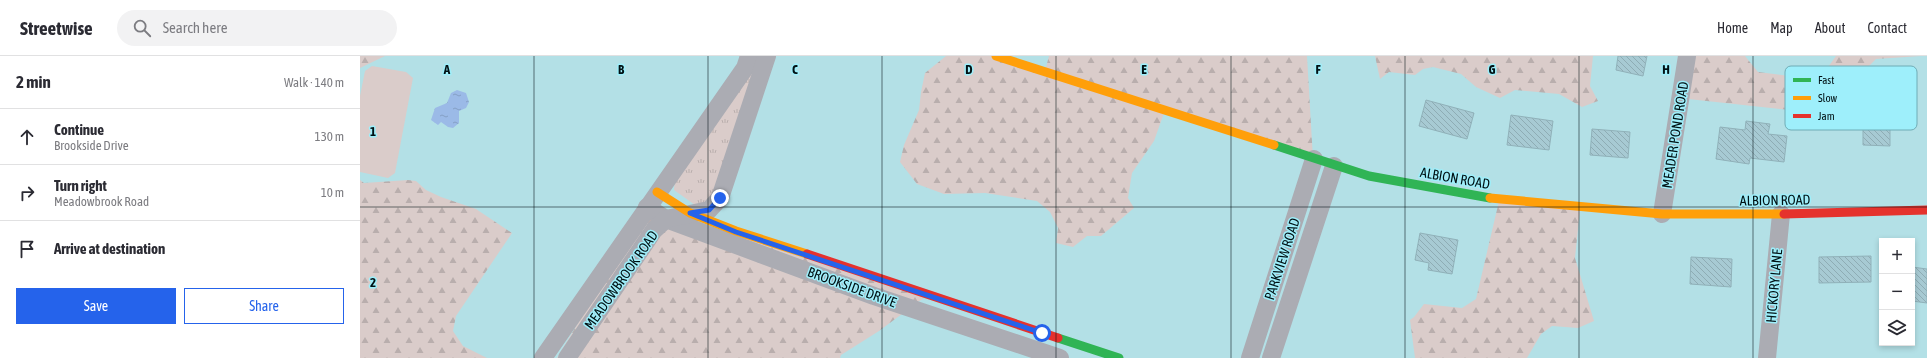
<!DOCTYPE html>
<html lang="en">
<head>
<meta charset="utf-8">
<style>
  :root { --surface:#fff; --page:#f2f2f3; --text:#2b2b33; --muted:#7c7c81; --line:#e1e1e2; --accent:#2563eb }
  body { margin:0; font-family:"Asap Condensed",sans-serif; background:var(--page); color:var(--text) }
  .controls { position:absolute; right:12px; bottom:12px; display:grid; overflow:hidden; border-radius:0px; box-shadow:0 2px 6px #0003 }
  .controls button { width:36px; height:36px; display:grid; place-items:center; padding:0; border:0; border-bottom:1px solid var(--line); background:var(--surface); color:var(--text); font:20px sans-serif }
  .stop { position:absolute; width:12px; height:12px; margin:-9px; border:3px solid #2563eb; border-radius:50%; background:#fff }
  .stop.end { background:#2563eb; border-color:#fff; box-shadow:0 1px 4px #0008 }
  .list { margin:0; padding:0; list-style:none }
  h2 { display:flex; justify-content:space-between; align-items:center; height:52px; margin:0; padding:0 16px; font-size:17px }
  h2 small { font-size:13px; font-weight:400; color:var(--muted) }
  .list li { display:grid; grid-template-columns:26px 1fr auto; gap:12px; align-items:center; box-sizing:border-box; height:56px; padding:0 16px; border-top:1px solid var(--line) }
  .list b { display:block; font-size:15px; white-space:nowrap }
  .list p { margin:0; font-size:13px; white-space:nowrap; color:var(--muted) }
  .list em { font-size:13px; font-style:normal; color:var(--muted) }
  .actions { display:flex; gap:8px; padding:12px 16px }
  .actions a { flex:1; padding:9px 0; border:1px solid var(--accent); border-radius:0px; text-align:center; font-size:14px; color:var(--accent) }
  .actions .main { background:var(--accent); color:#fff }
  .icon { flex:none; width:22px; height:22px; fill:none; stroke:currentColor; stroke-width:2; stroke-linecap:round; stroke-linejoin:round }
  .map { position:relative; flex:none; width:1567px; height:302px; overflow:hidden }
  header { display:flex; align-items:center; gap:24px; box-sizing:border-box; height:56px; padding:0 20px; background:var(--surface); border-bottom:1px solid var(--line) }
  header strong { font-size:19px }
  nav { display:flex; gap:22px; margin-inline-start:auto; font-size:14px }
  .search { width:280px; height:36px; background:var(--page); display:flex; align-items:center; gap:10px; box-sizing:border-box; padding:0 14px; border-radius:22px; color:var(--muted); font-size:15px }
  main { display:flex }
  aside { flex:1; background:var(--surface) }
  .map>svg:first-child { display:block }
</style>
</head>
<body>
<header>
<strong>Streetwise</strong>
<div class="search"><svg class="icon" aria-label="search" viewBox="0 0 24 24"><circle cx="10" cy="10" r="6"/><path d="M15 15l6 6"/></svg>Search here</div>
<nav><a>Home</a><a>Map</a><a>About</a><a>Contact</a></nav>
</header>
<main>
<aside>
<h2>2 min<small>Walk · 140 m</small></h2>
<ul class="list">
<li><svg class="icon" aria-label="ahead" viewBox="0 0 24 24"><path d="M12 20V5M6 11l6-6 6 6"/></svg><div><b>Continue</b><p>Brookside Drive</p></div><em>130 m</em></li>
<li><svg class="icon" aria-label="right" viewBox="0 0 24 24"><path d="M7 20v-9h11M14 6l5 5-5 5"/></svg><div><b>Turn right</b><p>Meadowbrook Road</p></div><em>10 m</em></li>
<li><svg class="icon" aria-label="arrive" viewBox="0 0 24 24"><path d="M6 21V4h12l-3 4 3 4H6"/></svg><div><b>Arrive at destination</b></div></li>
</ul>
<div class="actions"><a class="main">Save</a><a>Share</a></div>
</aside>
<div class="map">
<svg width="1567" height="302" viewBox="0 0 1567 302">
  <defs>
    <pattern id="grass-tufts" width="24" height="20" patternUnits="userSpaceOnUse"><rect width="24" height="20" fill="#daccca"/><path d="M3 7l-1-3M5 7V3M7 7l1-3M15 17l-1-3M17 17v-4M19 17l1-3" fill="none" stroke="#b9aead"/></pattern>
    <pattern id="forest-firs" width="22" height="20" patternUnits="userSpaceOnUse"><rect width="22" height="20" fill="#daccca"/><path d="M5 1l3.5 6h-7zM16 11l3.5 6h-7z" fill="#b9aead"/></pattern>
    <pattern id="water-ripples" width="26" height="14" patternUnits="userSpaceOnUse"><rect width="26" height="14" fill="#9bbae7"/><path d="M2 4q2-2 4 0t4 0M15 11q2-2 4 0t4 0" fill="none" stroke="#849fc5"/></pattern>
    <pattern id="building-back-hatch" width="6" height="6" patternUnits="userSpaceOnUse"><rect width="6" height="6" fill="#a7cad3"/><path d="M-1 5l2 2M0 0l6 6M5-1l2 2" fill="none" stroke="#8eacb4"/></pattern>
  </defs>
  <rect width="100%" height="100%" fill="#b3e0e6"/>
  <path fill="url(#grass-tufts)" d="M407 0 360 142 342 154 314 134 315 123 385 12Z"/>
  <g fill="url(#forest-firs)">
    <path d="M0 0H25L0 12Z"/>
    <path d="M586 0H636L685 15 689 0H947L953 103 804 57 794 85 772 117 768 142 774 152 741 180H727L713 191 696 187 698 172 690 156 677 145 625 137 584 138 557 128 540 106 544 89 559 54 561 36 565 17Z"/>
    <path d="M1015 0H1233L1230 30 1238 45 1222 51 1199 38 1155 34 1140 42 1116 31 1101 18 1073 11 1063 13 1055 19 1029 16 1020 23Z"/>
    <path d="M1323 0H1385L1398 16 1444 22 1466 14 1476 0H1561L1516 3 1499 20 1492 31 1496 55 1463 69 1458 66 1457 63 1439 55 1319 42Z"/>
    <path d="M0 124 4 127 48 124 56 125 66 134 81 141 116 153 152 177 96 260 93 275 103 290 127 302H0Z"/>
    <path d="M1139 145 1220 154 1215 202 1234 265 1218 272 1192 270 1181 278 1167 302H1055L1050 264 1054 261 1064 248 1102 252 1116 243Z"/>
    <path d="M288 150 565 241 519 275 481 299 480 302H197Z"/>
  </g>
  <path fill="#daccca" d="M12 10 46 16 53 22 35 117 28 122 0 116V40L5 15Z"/>
  <path fill="url(#water-ripples)" d="M97 34 106 37 109 46 106 52 99 55V67L93 72 88 71 81 66 78 69 71 64 75 52 87 47 91 37Z"/>
  <g fill="url(#building-back-hatch)" stroke="#90b1b9">
    <path d="M1258 0H1287L1283 20 1256 14Z"/>
    <path d="M1066 44 1114 57 1107 83 1059 70Z"/>
    <path d="M1151 59 1193 65 1189 94 1147 89Z"/>
    <path d="M1503 64 1530 65V90L1503 89Z"/>
    <path d="M1386 65 1410 68 1408 78 1427 80 1424 106 1390 102 1389 108 1356 103 1360 71 1385 74Z"/>
    <path d="M1232 73 1270 76 1268 102 1230 99Z"/>
    <path d="M1060 177 1098 184 1092 218 1068 214 1069 207 1055 204Z"/>
    <path d="M1511 200V226L1459 227V201Z"/>
    <path d="M1331 201 1372 203 1371 231 1330 228Z"/>
    <path d="M1552 211 1567 213V247L1552 245Z"/>
  </g>
  <g fill="none" stroke-linecap="round" stroke-linejoin="round">
    <g stroke="#abacb3" stroke-width="18">
      <path d="M287 151 306 163 514 240 700 302"/>
      <path d="M1302 158 1327 0"/>
      <path d="M183 302 385 12 389 0"/>
      <path d="M207 302 294 174 306 163 349 154 360 142 407 0"/>
      <path d="M890 302 954 103"/>
      <path d="M911 302 974 110"/>
      <path d="M1407 302 1421 158"/>
    </g>
    <g stroke="#30b455" stroke-width="9">
      <path d="M914 89 1009 120 1130 142"/>
      <path d="M698 282 759 302"/>
    </g>
    <g stroke="#ff9f0a" stroke-width="9">
      <path d="M636 0 914 89"/>
      <path d="M297 136 330 157 376 175 447 198"/>
      <path d="M1130 142 1302 158H1424"/>
    </g>
    <g stroke="#e5322d" stroke-width="9">
      <path d="M1424 158 1567 154"/>
      <path d="M447 198 698 282"/>
    </g>
  </g>
  <g fill="none" stroke-linecap="round" stroke-linejoin="round">
    <path stroke="#2563eb" stroke-width="5" d="M360 142 349 154 330 157 376 176 682 277"/>
  </g>
  <path fill="none" stroke="#001114" stroke-width="1" stroke-opacity="0.55" d="M174 0V302M348 0V302M522 0V302M696 0V302M871 0V302M1045 0V302M1219 0V302M1393 0V302M0 151H1567"/>
  <g text-anchor="middle" dominant-baseline="central" stroke-width="3" stroke-linejoin="round" paint-order="stroke">
    <g font-size="14" fill="#001114" stroke="#9eeffb">
      <text transform="translate(1315 79) rotate(-81)">MEADER POND ROAD</text>
      <text transform="translate(1095 122) rotate(10)">ALBION ROAD</text>
      <text transform="translate(1415 144) rotate(-1)">ALBION ROAD</text>
      <text transform="translate(922 203) rotate(-72)">PARKVIEW ROAD</text>
      <text transform="translate(261 224) rotate(-55)">MEADOWBROOK ROAD</text>
      <text transform="translate(1414 230) rotate(-85)">HICKORY LANE</text>
      <text transform="translate(492 231) rotate(20)">BROOKSIDE DRIVE</text>
    </g>
  </g>
  <rect x="1425" y="10" width="132" height="64" rx="6" fill="#9eeffb" stroke="#6facb6" stroke-width="1"/>
  <rect x="1433" y="22" width="18" height="4" fill="#30b455"/>
  <rect x="1433" y="40" width="18" height="4" fill="#ff9f0a"/>
  <rect x="1433" y="58" width="18" height="4" fill="#e5322d"/>
  <g font-size="11" fill="#001114">
    <text x="1458" y="28">Fast</text>
    <text x="1458" y="46">Slow</text>
    <text x="1458" y="64">Jam</text>
  </g>
  <g font-size="13" text-anchor="middle" font-weight="bold" fill="#001114" stroke="#9eeffb" stroke-width="3" stroke-linejoin="round" paint-order="stroke">
    <text x="87" y="18">A</text>
    <text x="261" y="18">B</text>
    <text x="435" y="18">C</text>
    <text x="609" y="18">D</text>
    <text x="784" y="18">E</text>
    <text x="958" y="18">F</text>
    <text x="1132" y="18">G</text>
    <text x="1306" y="18">H</text>
    <text x="13" y="80">1</text>
    <text x="13" y="231">2</text>
  </g>
</svg>
<div class="controls">
<button>+</button>
<button>−</button>
<button><svg class="icon" aria-label="layers" viewBox="0 0 24 24"><path d="M12 4l9 5-9 5-9-5zM3 14l9 5 9-5"/></svg></button>
</div>
<div class="stop" style="left:682px;top:277px"></div>
<div class="stop end" style="left:360px;top:142px"></div>
</div>
</main>
</body>
</html>
